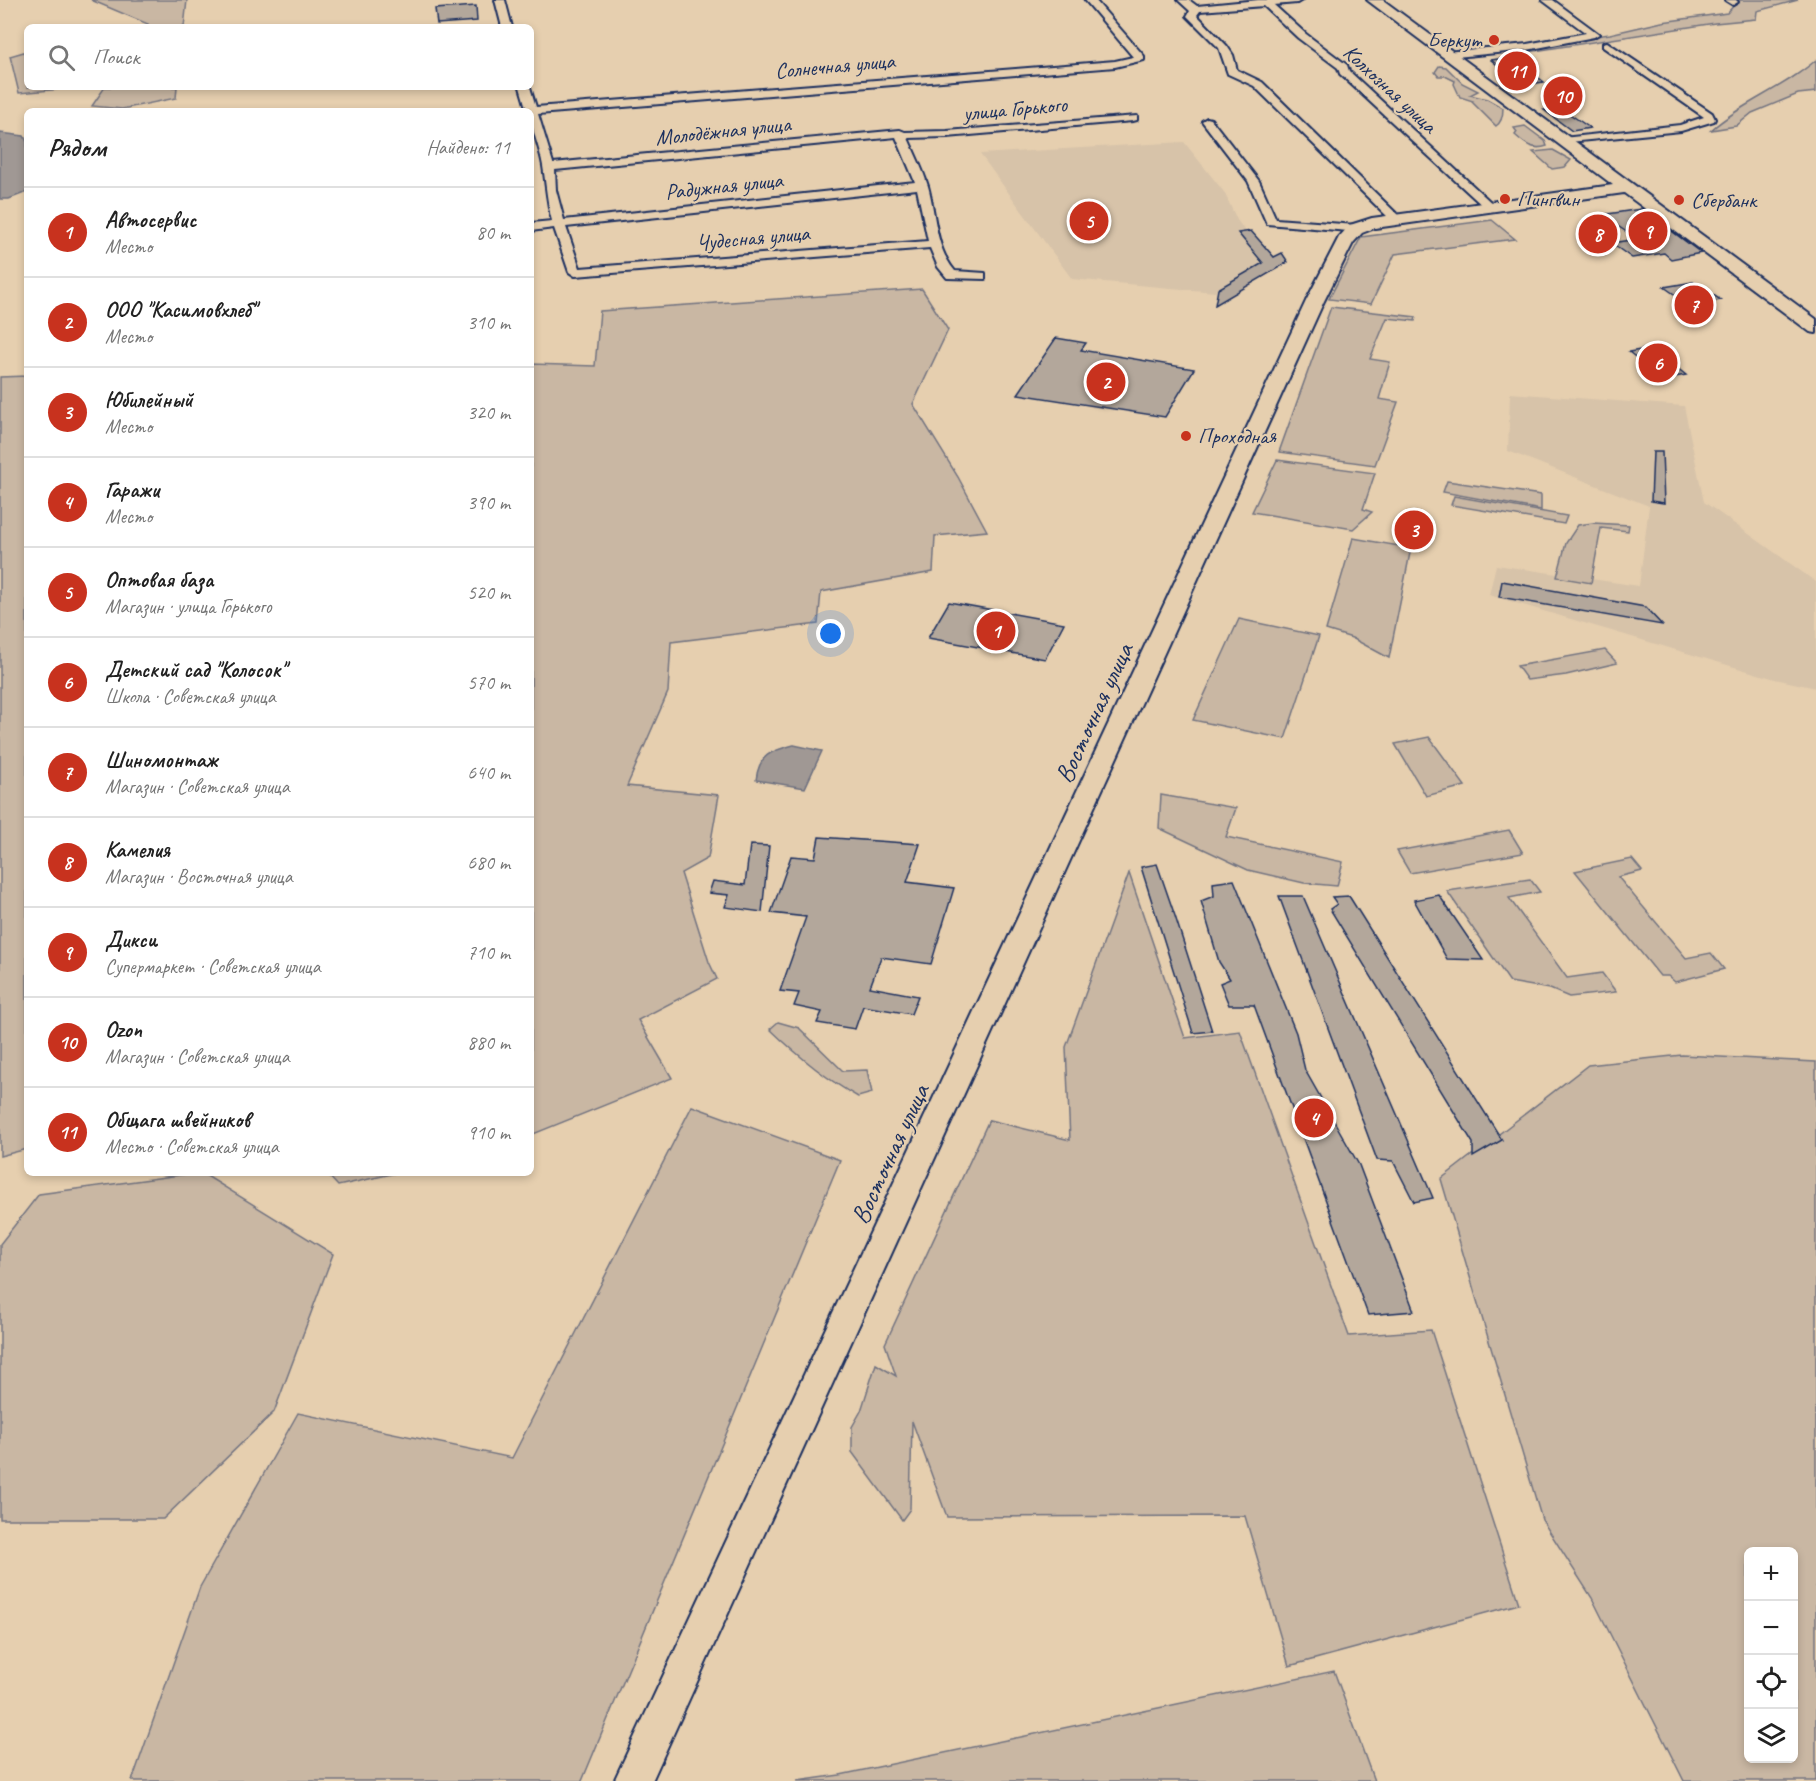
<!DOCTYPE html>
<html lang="ru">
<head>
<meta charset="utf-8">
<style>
  :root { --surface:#fff; --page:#f6f6f6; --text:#222; --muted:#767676; --line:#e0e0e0; --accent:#c8321e }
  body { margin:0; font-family:Caveat,sans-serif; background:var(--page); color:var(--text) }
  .controls { position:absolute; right:18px; bottom:18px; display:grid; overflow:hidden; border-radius:9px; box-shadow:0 3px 9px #0003 }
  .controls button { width:54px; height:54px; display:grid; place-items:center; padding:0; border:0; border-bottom:2px solid var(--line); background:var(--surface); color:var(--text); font:30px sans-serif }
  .you { position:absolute; left:831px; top:634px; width:21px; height:21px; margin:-15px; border:4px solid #fff; border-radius:50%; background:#1a73e8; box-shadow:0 0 0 9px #1a73e833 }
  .badge { display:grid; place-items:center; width:39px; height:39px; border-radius:50%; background:var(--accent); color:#fff; font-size:20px; font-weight:700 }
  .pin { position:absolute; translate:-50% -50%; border:3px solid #fff; box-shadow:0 2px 6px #0006 }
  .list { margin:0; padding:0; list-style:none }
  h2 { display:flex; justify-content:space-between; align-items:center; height:78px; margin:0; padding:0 24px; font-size:26px }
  h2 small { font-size:20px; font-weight:400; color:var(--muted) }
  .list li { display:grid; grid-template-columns:39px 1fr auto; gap:18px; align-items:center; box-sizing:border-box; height:90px; padding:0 24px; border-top:2px solid var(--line) }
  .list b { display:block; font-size:22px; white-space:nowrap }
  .list p { margin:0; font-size:20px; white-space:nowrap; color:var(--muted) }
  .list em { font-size:20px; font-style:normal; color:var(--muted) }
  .icon { flex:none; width:33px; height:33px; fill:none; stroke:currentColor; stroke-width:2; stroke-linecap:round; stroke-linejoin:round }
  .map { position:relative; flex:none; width:1816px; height:1781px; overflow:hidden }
  .search { position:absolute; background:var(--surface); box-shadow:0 3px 9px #0003; left:24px; top:24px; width:510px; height:66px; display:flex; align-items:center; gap:15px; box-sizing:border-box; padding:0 21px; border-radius:9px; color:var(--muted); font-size:22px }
  .panel { position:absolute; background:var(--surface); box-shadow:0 3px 9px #0003; left:24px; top:108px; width:510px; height:1068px; border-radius:9px }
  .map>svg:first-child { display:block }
</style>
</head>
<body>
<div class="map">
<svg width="1816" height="1781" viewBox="0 0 1816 1781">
  <rect width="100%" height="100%" fill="#e6cfaf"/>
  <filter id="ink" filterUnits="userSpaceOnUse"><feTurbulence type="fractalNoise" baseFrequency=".0167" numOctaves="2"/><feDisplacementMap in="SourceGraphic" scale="12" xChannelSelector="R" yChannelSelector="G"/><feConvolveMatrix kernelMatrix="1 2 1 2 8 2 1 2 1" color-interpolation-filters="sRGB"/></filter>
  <g filter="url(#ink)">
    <g fill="#d7c3a9">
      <path d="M1184 142 1224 192 1237 220 1268 263 1215 292 1072 279 980 154Z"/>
      <path d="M1510 393 1684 406 1704 502 1816 582V688L1775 679 1489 595 1496 565 1639 586 1649 506 1508 451Z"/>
    </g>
    <g fill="#c9b7a3" stroke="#727380" stroke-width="1.5" fill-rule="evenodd">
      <path d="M91 0H187L184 27H146L148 24Z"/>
      <path d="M1739 0H1798L1757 11 1756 19 1715 23 1516 54 1506 52 1529 45 1610 34 1662 22 1727 13Z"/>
      <path d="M27 51V87H83L19 93 10 56Z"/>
      <path d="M1816 60V92L1798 94 1752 113 1736 126 1711 130C1743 102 1784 88 1816 60Z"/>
      <path d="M1439 66 1446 67 1462 83 1478 91 1470 95 1487 99 1503 108C1503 115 1502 122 1496 126L1472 102 1473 101 1460 97 1454 84 1455 81 1445 76H1438L1435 72Z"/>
      <path d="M105 87H177L176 98 122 109 92 106Z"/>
      <path d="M1525 126 1545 141 1547 146C1533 151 1525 144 1515 135L1517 132 1514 128Z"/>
      <path d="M1553 150 1571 160 1565 167 1552 169 1533 152Z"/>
      <path d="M1492 220 1515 239 1395 254 1371 304 1329 299 1361 237Z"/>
      <path d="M922 289 948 330 913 404 958 477 987 531 935 536 933 572 821 592 818 624 671 642 668 692 627 786 719 795 708 858 681 873 709 962 717 979 638 1020 672 1078 531 1135V364L595 366 600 311Z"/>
      <path d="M1331 307 1416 317 1415 321 1387 318 1370 359 1390 362 1379 399 1398 402 1375 465 1279 452Z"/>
      <path d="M27 376V1149L0 1156V377Z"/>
      <path d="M1277 460 1375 473 1363 509 1372 512 1353 529 1252 512Z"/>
      <path d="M1447 481 1541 495V510L1443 492Z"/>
      <path d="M1454 496 1567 516 1564 524 1451 505Z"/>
      <path d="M1593 523 1629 525 1628 531 1601 528 1591 583 1557 577 1566 543 1578 525Z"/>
      <path d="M1353 538 1411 548 1389 658 1352 638 1326 630Z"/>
      <path d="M1239 619 1319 636 1285 739 1193 720Z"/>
      <path d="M1605 650 1617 663 1566 675 1527 680 1517 666Z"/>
      <path d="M1429 737 1465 786 1426 796 1395 744Z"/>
      <path d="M1161 795 1236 808 1226 837 1343 862 1337 886 1304 883 1248 870 1159 828Z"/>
      <path d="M1509 830 1523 853 1410 873 1397 851Z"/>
      <path d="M1632 859 1642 871 1618 877 1686 958 1711 953 1724 969 1675 982 1668 976H1660L1575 871Z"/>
      <path d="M1129 873 1185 1038 1240 1031 1349 1336 1431 1330 1519 1604 1289 1666 1245 1516 947 1517 912 1421 910 1509 902 1520 852 1452V1427L861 1411 876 1364 896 1376 885 1344 989 1120 1070 1140 1066 1047Z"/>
      <path d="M1530 879 1540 892 1509 898 1567 978 1602 973 1616 992 1569 997 1550 989 1510 982 1447 891Z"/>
      <path d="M778 1022 799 1028 843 1071 867 1070 872 1093 858 1097C824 1078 797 1055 770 1029Z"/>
      <path d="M1682 1055 1816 1062V1781H1684L1592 1598 1542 1520 1441 1179 1588 1065ZM1748 1552H1794V1758H1748Z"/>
      <path d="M692 1106 840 1160 582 1781H132L200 1587 298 1413 512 1458Z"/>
      <path d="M195 1173H202L333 1254 274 1412 163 1519H0V1244L39 1194Z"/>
      <path d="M326 1173H396L338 1186Z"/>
      <path d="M1334 1671 1374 1781H797L840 1775Z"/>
    </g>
    <g fill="#a09894" stroke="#6b6e7e" stroke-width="1.5">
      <path d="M0 133 24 136 27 142V192L9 199H0Z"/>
      <path d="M794 745 822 751 805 788 756 780C759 754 771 751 794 745Z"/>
    </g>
    <g fill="#b3a79b" stroke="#1b2f5e" stroke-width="1.5">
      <path d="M476 6 477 21 437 24 435 9Z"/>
      <path d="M1512 57 1544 82 1523 85 1491 60Z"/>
      <path d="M1561 108 1590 128 1572 131 1544 110Z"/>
      <path d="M1641 209H1642L1701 253 1671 259 1664 253 1632 258 1611 243 1637 239 1601 215Z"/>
      <path d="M1251 231 1274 257 1282 253 1288 262 1215 305 1218 289 1263 263 1238 233Z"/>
      <path d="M1693 282 1721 300 1690 305 1664 287Z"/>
      <path d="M1056 338 1086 343 1081 350 1194 369 1165 417 1018 394Z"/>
      <path d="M1652 348 1686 375 1663 379 1629 352Z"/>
      <path d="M1653 452H1662L1664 503 1651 501Z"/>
      <path d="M1406 521 1425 524 1422 539 1402 536Z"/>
      <path d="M1502 581 1645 607 1662 625 1499 597Z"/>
      <path d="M949 602 1064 623 1045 659 928 638Z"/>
      <path d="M819 837 920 844 907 882 954 888 931 964 881 957 870 987 918 996 911 1014 863 1006 855 1029 817 1023 822 1012 794 1006 799 993 780 991 806 917 771 913 791 856 815 858Z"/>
      <path d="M750 845 769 846 762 912 725 907 729 895 709 893 713 881 745 885Z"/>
      <path d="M1157 864 1175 916 1212 1031 1193 1033 1141 867Z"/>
      <path d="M1234 880 1296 1033 1305 1070 1359 1165 1414 1311 1368 1315 1254 1005H1229L1220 983 1230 979 1219 962 1201 901 1214 896 1213 883Z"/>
      <path d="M1439 895 1483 960 1447 959 1414 900Z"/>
      <path d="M1279 896H1303L1433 1198 1414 1202 1393 1161 1377 1160Z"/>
      <path d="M1349 896 1502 1140 1473 1157V1143L1330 909 1337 904 1332 897Z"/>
    </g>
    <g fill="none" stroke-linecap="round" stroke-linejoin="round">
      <g stroke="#1b2f5e" stroke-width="4">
        <g id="minor">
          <path d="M495 0H505L512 27H502Z"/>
          <path d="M1085 0H1095L1144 56V60L1115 67 538 114 553 163 900 130 905 132 947 131 1137 116V120L1133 121 947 137 908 138C915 154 923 170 928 186 936 215 935 248 955 271L985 273V279L947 278 938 267 930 248 575 276 569 272 554 228 531 231V223L552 221C547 202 546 185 543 166 540 147 531 131 531 111H527L520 87H530L536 107 1115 61 1133 57ZM896 137 915 182 564 220 556 190 555 170ZM917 189 928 241 580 268 566 227Z"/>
          <path d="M1178 0H1189L1197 6 1258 0H1302L1297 3 1274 5 1306 34 1347 65 1349 71 1496 207 1490 210 1486 209 1340 74 1338 68 1298 38 1264 6 1200 11 1197 15 1227 46 1233 55 1237 70 1262 82 1402 219 1396 223 1392 221 1254 86 1228 74 1219 48 1187 16 1190 11Z"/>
          <path d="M1542 0H1553L1599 34 1594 37 1527 50 1446 58 1441 55 1446 52 1527 44 1586 33Z"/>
          <path d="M1725 0H1736L1738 2 1733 5Z"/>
          <path d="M1607 42 1712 113 1715 119 1714 121 1681 131 1559 143V139L1563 138 1680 125 1704 117 1603 47V43Z"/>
          <path d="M1207 118 1211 119 1259 181 1276 219 1356 225 1360 226V232L1267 224 1248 181 1202 121Z"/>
        </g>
      </g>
      <g stroke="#1b2f5e" stroke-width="4">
        <path id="secondary" d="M1367 0H1383L1816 319V333L1810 332 1624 193 1375 228 1362 233 1353 243 1324 301 652 1781H614L1306 301 1339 237 1350 225 1372 218 1613 185Z"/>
      </g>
      <use href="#minor" fill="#e6cfaf" fill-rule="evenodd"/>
      <use href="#secondary" fill="#e6cfaf" fill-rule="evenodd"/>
    </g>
  </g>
  <g fill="#c8321e" stroke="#e6cfaf" stroke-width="2">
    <circle cx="1494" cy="40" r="6"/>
    <circle cx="1505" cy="199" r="6"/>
    <circle cx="1679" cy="200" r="6"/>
    <circle cx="1186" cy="436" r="6"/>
  </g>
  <g text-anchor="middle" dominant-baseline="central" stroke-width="4.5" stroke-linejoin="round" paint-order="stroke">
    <g font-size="22" fill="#1b2f5e" stroke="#e6cfaf" text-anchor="start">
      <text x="1482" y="40" text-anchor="end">Беркут</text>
      <text x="1517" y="199">Пингвин</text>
      <text x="1691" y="200">Сбербанк</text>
      <text x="1198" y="436">Проходная</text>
    </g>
    <g font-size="22" fill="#1b2f5e" stroke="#e6cfaf">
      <text transform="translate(835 66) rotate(-5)">Солнечная улица</text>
      <text transform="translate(1390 89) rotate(43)">Колхозная улица</text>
      <text transform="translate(1015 109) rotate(-5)">улица Горького</text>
      <text transform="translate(723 131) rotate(-6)">Молодёжная улица</text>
      <text transform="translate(724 186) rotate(-6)">Радужная улица</text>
      <text transform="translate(753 238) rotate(-5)">Чудесная улица</text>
    </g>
    <g font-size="26" fill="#1b2f5e" stroke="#e6cfaf">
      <text transform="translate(1094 713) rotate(-65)">Восточная улица</text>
      <text transform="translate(890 1154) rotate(-65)">Восточная улица</text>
    </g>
  </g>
</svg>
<div class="controls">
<button>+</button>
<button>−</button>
<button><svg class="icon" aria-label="locate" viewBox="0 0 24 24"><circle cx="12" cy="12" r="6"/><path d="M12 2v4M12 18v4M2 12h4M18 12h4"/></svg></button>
<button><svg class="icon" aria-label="layers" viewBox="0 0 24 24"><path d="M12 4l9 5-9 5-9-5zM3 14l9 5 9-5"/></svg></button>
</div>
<div class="you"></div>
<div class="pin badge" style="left:996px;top:631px">1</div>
<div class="pin badge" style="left:1106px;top:382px">2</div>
<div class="pin badge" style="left:1414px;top:530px">3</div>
<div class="pin badge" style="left:1314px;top:1118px">4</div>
<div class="pin badge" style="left:1089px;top:221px">5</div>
<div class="pin badge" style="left:1658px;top:363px">6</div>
<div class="pin badge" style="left:1694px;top:305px">7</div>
<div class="pin badge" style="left:1598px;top:234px">8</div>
<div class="pin badge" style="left:1648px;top:231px">9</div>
<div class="pin badge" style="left:1563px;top:96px">10</div>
<div class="pin badge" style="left:1517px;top:71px">11</div>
<div class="search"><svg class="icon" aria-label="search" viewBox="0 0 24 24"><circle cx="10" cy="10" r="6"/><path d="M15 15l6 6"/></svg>Поиск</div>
<section class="panel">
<h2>Рядом<small>Найдено: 11</small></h2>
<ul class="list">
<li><span class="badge">1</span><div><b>Автосервис</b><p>Место</p></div><em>80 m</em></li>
<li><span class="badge">2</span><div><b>ООО &quot;Касимовхлеб&quot;</b><p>Место</p></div><em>310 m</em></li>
<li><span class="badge">3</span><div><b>Юбилейный</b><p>Место</p></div><em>320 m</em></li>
<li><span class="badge">4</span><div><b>Гаражи</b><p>Место</p></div><em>390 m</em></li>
<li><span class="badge">5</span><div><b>Оптовая база</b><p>Магазин · улица Горького</p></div><em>520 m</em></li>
<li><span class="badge">6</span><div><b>Детский сад &quot;Колосок&quot;</b><p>Школа · Советская улица</p></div><em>570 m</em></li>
<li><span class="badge">7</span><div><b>Шиномонтаж</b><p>Магазин · Советская улица</p></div><em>640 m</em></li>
<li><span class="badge">8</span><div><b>Камелия</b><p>Магазин · Восточная улица</p></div><em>680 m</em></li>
<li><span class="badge">9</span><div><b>Дикси</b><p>Супермаркет · Советская улица</p></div><em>710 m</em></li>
<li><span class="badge">10</span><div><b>Ozon</b><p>Магазин · Советская улица</p></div><em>880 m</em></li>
<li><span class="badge">11</span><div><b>Общага швейников</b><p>Место · Советская улица</p></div><em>910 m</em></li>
</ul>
</section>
</div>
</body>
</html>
